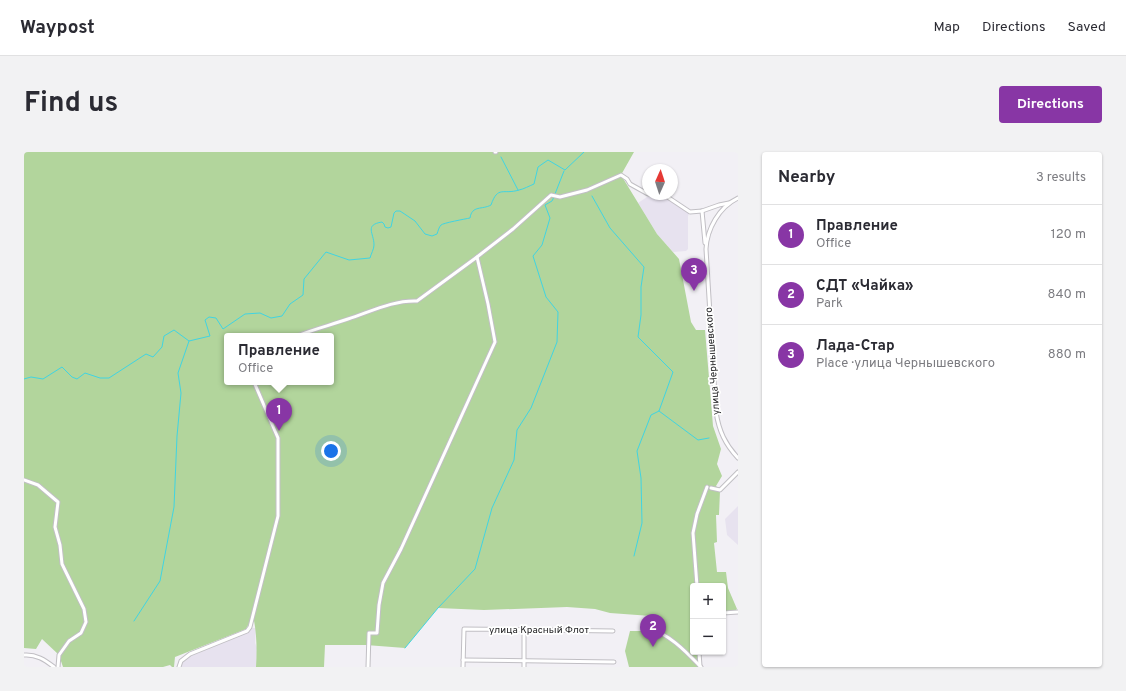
<!DOCTYPE html>
<html lang="en">
<head>
<meta charset="utf-8">
<style>
  :root { --surface:#fff; --page:#f2f2f3; --text:#2b2b33; --muted:#7c7c81; --line:#e1e1e2; --accent:#8836a5 }
  body { margin:0; font-family:Overpass,sans-serif; background:var(--page); color:var(--text) }
  .controls { position:absolute; right:12px; bottom:12px; display:grid; overflow:hidden; border-radius:4px; box-shadow:0 1px 3px #0004 }
  .controls button { width:36px; height:36px; display:grid; place-items:center; padding:0; border:0; border-bottom:1px solid var(--line); background:var(--surface); color:var(--text); font:20px sans-serif }
  .compass { position:absolute; left:618px; top:12px; width:36px; height:36px; border-radius:50%; background:var(--surface); box-shadow:0 1px 3px #0004; rotate:3deg }
  .you { position:absolute; left:307px; top:299px; width:14px; height:14px; margin:-10px; border:3px solid #fff; border-radius:50%; background:#1a73e8; box-shadow:0 0 0 6px #1a73e833 }
  .badge { display:grid; place-items:center; width:26px; height:26px; border-radius:50%; background:var(--accent); color:#fff; font-size:13px; font-weight:700 }
  .pin { position:absolute; translate:-50% -33px; filter:drop-shadow(0 1px 2px #0008) }
  .pin::after { content:''; position:absolute; top:21px; width:14px; height:12px; background:inherit; clip-path:polygon(0 0,100% 0,50% 100%) }
  .popup { position:absolute; left:200px; top:181px; width:110px; height:52px; box-sizing:border-box; display:grid; place-content:center; border-radius:4px; background:var(--surface); filter:drop-shadow(0 1px 3px #0005); font-size:13px; white-space:nowrap; color:var(--muted) }
  .popup b { font-size:15px; color:var(--text) }
  .popup::after { content:''; position:absolute; left:50%; top:100%; margin-left:-8px; border:8px solid transparent; border-top-color:var(--surface) }
  .list { margin:0; padding:0; list-style:none }
  h2 { display:flex; justify-content:space-between; align-items:center; height:52px; margin:0; padding:0 16px; font-size:17px }
  h2 small { font-size:13px; font-weight:400; color:var(--muted) }
  .list li { display:grid; grid-template-columns:26px 1fr auto; gap:12px; align-items:center; box-sizing:border-box; height:60px; padding:0 16px; border-top:1px solid var(--line) }
  .list b { display:block; font-size:15px; white-space:nowrap }
  .list p { margin:0; font-size:13px; white-space:nowrap; color:var(--muted) }
  .list em { font-size:13px; font-style:normal; color:var(--muted) }
  .map { position:relative; flex:none; width:714px; height:515px; overflow:hidden; border-radius:4px }
  header { display:flex; align-items:center; gap:24px; box-sizing:border-box; height:56px; padding:0 20px; background:var(--surface); border-bottom:1px solid var(--line) }
  header strong { font-size:19px }
  nav { display:flex; gap:22px; margin-inline-start:auto; font-size:14px }
  .intro { display:flex; align-items:center; justify-content:space-between; box-sizing:border-box; height:96px; padding:0 24px }
  h1 { margin:0; font-size:28px }
  .button { padding:10px 18px; border-radius:4px; background:var(--accent); color:#fff; font-size:14px; font-weight:700 }
  main { display:flex; gap:24px; padding:0 24px }
  aside { flex:1; background:var(--surface); border-radius:4px; box-shadow:0 1px 3px #0004 }
  .map>svg:first-child { display:block }
</style>
</head>
<body>
<header>
<strong>Waypost</strong>
<nav><a>Map</a><a>Directions</a><a>Saved</a></nav>
</header>
<div class="intro"><h1>Find us</h1><a class="button">Directions</a></div>
<main>
<div class="map">
<svg width="714" height="515" viewBox="0 0 714 515">
  <rect width="100%" height="100%" fill="#f2f0f5"/>
  <g fill="#e7e2ef">
    <path d="M642 43 666 60 664 64V97L662 99 649 100 633 82 614 51 623 45Z"/>
    <path d="M714 354V393L703 383 701 367Z"/>
    <path d="M227 476H232L231 491 233 496 232 515H157L159 510 167 504 223 481Z"/>
  </g>
  <path fill="#b2d59c" fill-rule="evenodd" d="M0 0H610L597 23 633 82 655 107 667 170 672 178H681L689 274 697 297 693 312 698 324 692 334 696 339 695 363H692L693 390 690 391 693 420H702L704 436 713 457 710 460 699 461V434H669V500H675L677 515H605L601 499 606 479H628L627 464 586 461 571 457 543 455 460 458 414 456 381 496 342 493H301L300 515H232C233 498 233 481 229 464L222 477 151 505 150 515H148L146 513 139 515H39L35 503 18 487 12 497 0 496ZM203 184H307V230H203Z"/>
  <g fill="none" stroke-linecap="round" stroke-linejoin="round">
    <g stroke="#40d4e2" stroke-width="1">
      <path d="M477 5 494 38"/>
      <path d="M531 42 540 19"/>
      <path d="M568 44 586 76 620 115 617 135V163L614 185 649 220 635 259 627 263 613 299 617 326 618 371 610 404"/>
      <path d="M0 227 7 225 19 227 38 215 48 225 53 227 61 221 76 226H85L122 202 129 205 138 195 140 184 150 178 165 189 186 184 181 168 185 165 192 166 199 177 221 162 236 161 247 166 258 164 266 152 279 143 280 127 302 100 325 108 346 106C347 102 350 97 350 93 350 81 340 73 358 70L360 72 361 75 364 76 367 75 370 61 372 59H376L391 69 401 82 408 84 413 82C414 79 415 75 417 73 419 71 441 67 446 66 448 53 458 58 467 53 474 33 479 43 495 38 500 37 505 34 510 32L514 15 524 8 541 18 560 0"/>
      <path d="M635 259 674 288 685 286"/>
      <path d="M110 469 136 429 150 355 153 284 157 241 154 221 165 189"/>
      <path d="M381 496 414 456 451 417 468 356 490 308 493 278 507 256 533 190 534 160 522 145 509 104 518 93 526 66 521 53 528 49 530 45"/>
    </g>
    <g stroke="#c1bfc4" stroke-width="5">
      <g id="minor">
        <path d="M471 0H472"/>
        <path d="M626 42H627"/>
        <path d="M639 42 666 60 678 59 695 53 705 51"/>
        <path d="M714 46C695 55 683 77 682 97L692 260C695 279 701 292 714 306"/>
        <path d="M678 59 681 91"/>
        <path d="M273 184C290 177 307 173 324 167 346 160 369 148 393 149L453 105 489 77 527 43 536 45 563 38 597 23 603 27 606 32 624 42"/>
        <path d="M0 328 14 333 34 350 31 375 36 393 38 412 60 457 62 470 57 481 45 489 35 503 34 515"/>
        <path d="M687 336 696 338 714 320"/>
        <path d="M673 434 669 381 673 362 683 335"/>
        <path d="M699 461 714 460"/>
        <path d="M500 479V515"/>
        <path d="M628 479C644 480 666 504 677 515"/>
        <path d="M675 500 676 514"/>
        <path d="M0 503C12 502 21 508 30 515"/>
        <path d="M439 508 590 510"/>
        <path d="M155 515 157 509 166 502 223 479 226 475 254 364V286L230 230"/>
        <path d="M344 515 345 481H353L355 453 359 431 377 397 471 190 464 152 453 105"/>
        <path d="M439 515 440 477 589 479"/>
      </g>
    </g>
    <use href="#minor" stroke="#fff" stroke-width="3"/>
  </g>
  <g text-anchor="middle" dominant-baseline="central" stroke-width="3.5" stroke-linejoin="round" paint-order="stroke">
    <g font-size="10" fill="#1f1f21" stroke="#fff">
      <text transform="translate(689 209) rotate(-94)">улица Чернышевского</text>
      <text x="515" y="478">улица Красный Флот</text>
    </g>
  </g>
</svg>
<div class="controls">
<button>+</button>
<button>−</button>
</div>
<svg class="compass" viewBox="-18 -18 36 36"><path d="M0-13l5 13h-10z" fill="#e53935"/><path d="M0 13l5-13h-10z" fill="#7c7c81"/></svg>
<div class="you"></div>
<div class="pin badge" style="left:255px;top:279px">1</div>
<div class="popup"><b>Правление</b>Office</div>
<div class="pin badge" style="left:629px;top:495px">2</div>
<div class="pin badge" style="left:670px;top:139px">3</div>
</div>
<aside>
<h2>Nearby<small>3 results</small></h2>
<ul class="list">
<li><span class="badge">1</span><div><b>Правление</b><p>Office</p></div><em>120 m</em></li>
<li><span class="badge">2</span><div><b>СДТ «Чайка»</b><p>Park</p></div><em>840 m</em></li>
<li><span class="badge">3</span><div><b>Лада-Стар</b><p>Place · улица Чернышевского</p></div><em>880 m</em></li>
</ul>
</aside>
</main>
</body>
</html>
